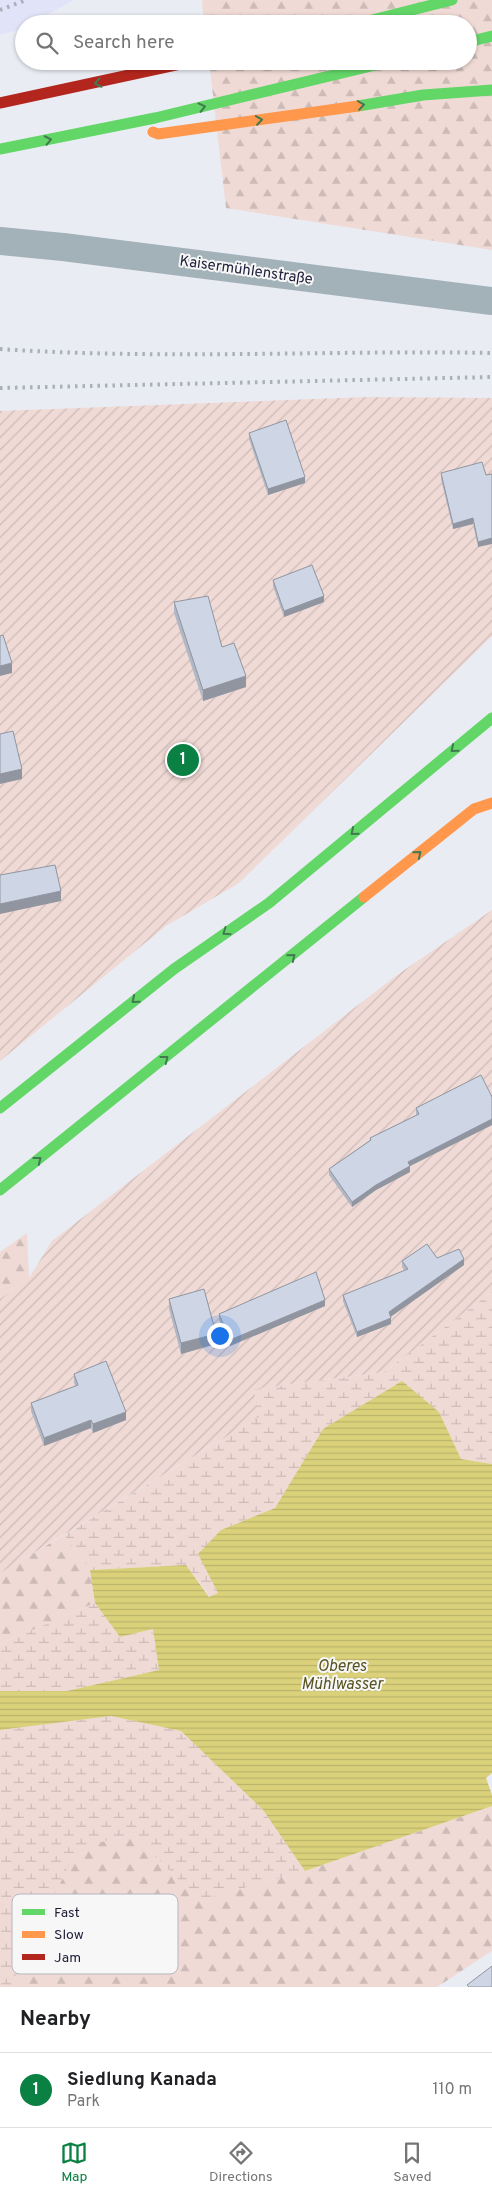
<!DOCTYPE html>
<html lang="en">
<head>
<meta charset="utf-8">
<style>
  :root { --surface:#fff; --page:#f2f2f2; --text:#202124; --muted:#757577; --line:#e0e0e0; --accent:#0b8043 }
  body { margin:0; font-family:Overpass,sans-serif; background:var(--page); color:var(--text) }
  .you { position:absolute; left:219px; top:1335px; width:18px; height:18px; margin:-12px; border:4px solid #fff; border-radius:50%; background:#1a73e8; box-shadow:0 0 0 8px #1a73e833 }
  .badge { display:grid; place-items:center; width:32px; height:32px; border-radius:50%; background:var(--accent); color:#fff; font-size:16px; font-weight:700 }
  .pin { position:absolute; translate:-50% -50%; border:2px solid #fff; box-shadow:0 1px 5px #0006 }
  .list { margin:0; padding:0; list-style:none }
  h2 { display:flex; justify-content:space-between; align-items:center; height:65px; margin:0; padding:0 20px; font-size:21px }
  h2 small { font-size:16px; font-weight:400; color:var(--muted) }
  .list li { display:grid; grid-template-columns:32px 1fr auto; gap:15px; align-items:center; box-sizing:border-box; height:75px; padding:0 20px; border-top:1px solid var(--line) }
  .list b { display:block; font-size:19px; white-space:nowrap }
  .list p { margin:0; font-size:16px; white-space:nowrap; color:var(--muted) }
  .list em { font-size:16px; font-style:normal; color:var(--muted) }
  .icon { flex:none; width:28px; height:28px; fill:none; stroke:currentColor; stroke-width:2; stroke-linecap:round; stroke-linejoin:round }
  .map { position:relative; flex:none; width:492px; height:1987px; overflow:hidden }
  .search { position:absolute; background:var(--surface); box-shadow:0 1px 4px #0004; left:15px; right:15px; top:15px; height:55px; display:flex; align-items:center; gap:12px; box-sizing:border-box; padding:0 18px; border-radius:28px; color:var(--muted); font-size:19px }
  .sheet { height:140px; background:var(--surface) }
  nav { display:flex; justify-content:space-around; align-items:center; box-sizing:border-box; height:70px; border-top:1px solid var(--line); background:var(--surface); font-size:14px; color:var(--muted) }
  nav a { display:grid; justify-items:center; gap:2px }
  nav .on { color:var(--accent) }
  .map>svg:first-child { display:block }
</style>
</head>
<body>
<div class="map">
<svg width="492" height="1987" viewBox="0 0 492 1987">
  <defs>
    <pattern id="forest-firs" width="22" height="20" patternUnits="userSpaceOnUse" patternTransform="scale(1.25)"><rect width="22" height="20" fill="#f0dad5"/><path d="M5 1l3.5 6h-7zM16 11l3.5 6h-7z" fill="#cdbbb8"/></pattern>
    <pattern id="wetland-marsh" width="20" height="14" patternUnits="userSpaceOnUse" patternTransform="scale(1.25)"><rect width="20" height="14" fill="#f0dad5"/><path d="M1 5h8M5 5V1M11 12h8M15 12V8" fill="none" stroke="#cdbbb8"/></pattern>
    <pattern id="garden-furrows" width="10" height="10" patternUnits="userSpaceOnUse" patternTransform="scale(1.25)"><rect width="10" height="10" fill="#f0dad5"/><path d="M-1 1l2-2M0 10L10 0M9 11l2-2" fill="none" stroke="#cdbbb8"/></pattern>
    <pattern id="water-rules" width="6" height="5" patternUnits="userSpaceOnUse" patternTransform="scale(1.25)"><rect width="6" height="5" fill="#dad17a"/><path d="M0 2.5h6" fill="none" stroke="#bbb36a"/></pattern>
  </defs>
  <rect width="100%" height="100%" fill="#eaecf4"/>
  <path fill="#e1e3f8" d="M0 0H74L31 24H24V28L0 35Z"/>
  <g fill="url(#forest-firs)">
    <path d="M202 0H492V250L226 208 209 61H468V24H204Z"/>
    <path d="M27 1233 29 1278 0 1299V1252Z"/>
    <path d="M64 1535 90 1570 95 1603 0 1644V1573Z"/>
    <path d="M492 1806V1951L437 1987H11L76 1848 133 1834 199 1900 305 1871Z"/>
  </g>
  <g fill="url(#wetland-marsh)">
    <path d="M492 1292V1464L461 1459 439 1412 323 1429 275 1508 221 1530 199 1554 218 1593 210 1597 186 1565 90 1570 64 1535 259 1417 254 1389 384 1372Z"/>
    <path d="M95 1603 120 1637 153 1629 159 1670 67 1691H0V1644Z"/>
    <path d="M111 1716 181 1731 263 1810 305 1871 199 1900 133 1834 77 1848 11 1987H0V1730Z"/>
  </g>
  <g fill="url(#garden-furrows)">
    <path d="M368 397 492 398V636L239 883 166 926 0 1061V411Z"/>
    <path d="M492 910V1292L384 1372 254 1389 259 1417 0 1573V1299L29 1278 52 1241 397 975Z"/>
  </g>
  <path fill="url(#water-rules)" d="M402 1381 439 1412 461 1459 492 1464V1773L486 1778 492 1795V1806L305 1871 263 1810 181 1731 111 1716 0 1730V1691H67L159 1670 153 1629 120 1637 95 1603 90 1570 186 1565 209 1597 218 1593 198 1554 221 1530 275 1508 323 1429Z"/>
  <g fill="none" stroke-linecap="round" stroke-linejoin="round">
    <path stroke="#a3b1b8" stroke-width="28" d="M0 241 63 247 492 301"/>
    <g stroke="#63d668" stroke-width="11">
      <path d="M356 24 452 0"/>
      <path d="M468 42 492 36"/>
      <path d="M358 106 423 95 492 90"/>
      <path d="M0 149 155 118 392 61"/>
      <path d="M0 1108 174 969 269 903 492 718"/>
      <path d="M0 1190 364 897"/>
    </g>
    <g stroke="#ff974d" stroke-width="11">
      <path d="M153 132 158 134 358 106"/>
      <path d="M364 897 474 809 492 803"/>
    </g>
    <path stroke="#b3261e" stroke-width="11" d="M0 103 194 61"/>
    <g stroke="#a9b0b8" stroke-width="4" stroke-dasharray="2.5 5" stroke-linecap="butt">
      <path d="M0 10 26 0"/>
      <path d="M0 349C164 360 328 350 492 353"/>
      <path d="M0 388 492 377"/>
    </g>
  </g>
  <g fill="#b1b7c4">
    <path d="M249 433 305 483 268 495 249 439Z"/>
    <path d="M441 473 486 475 478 547 473 524 453 529 441 479Z"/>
    <path d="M273 580 324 602 284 617 273 586Z"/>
    <path d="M174 602 222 647 246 687 203 701 174 613Z"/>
    <path d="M492 1097V1125L410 1166V1172L376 1190 352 1207 329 1175V1169L370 1140V1138L416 1115V1108Z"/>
    <path d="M437 1258 464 1265 391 1316V1324L357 1337 343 1301V1295L405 1271 402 1267V1261Z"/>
    <path d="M169 1299 216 1344 181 1354 169 1309Z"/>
    <path d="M325 1306 230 1346 219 1320V1314Z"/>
    <path d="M74 1374 126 1420 93 1433 91 1428 44 1446 31 1411V1403L75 1386 74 1382Z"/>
  </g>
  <g fill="#9095a0">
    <path d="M305 477V483L268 495V489Z"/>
    <path d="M473 518V524L453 529V524Z"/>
    <path d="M492 538V544L478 547V542Z"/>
    <path d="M324 596V602L284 617V611Z"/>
    <path d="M12 663V673L0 676V666Z"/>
    <path d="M246 676V687L203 701V690Z"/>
    <path d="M22 769V779L0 784V774Z"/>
    <path d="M61 891V901L0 914V904Z"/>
    <path d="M492 1119V1125L410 1166V1172L376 1190 352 1207V1202L408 1162Z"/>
    <path d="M464 1259V1265L389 1318V1312Z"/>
    <path d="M325 1300V1306L230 1346V1340Z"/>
    <path d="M391 1318V1324L357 1337V1332Z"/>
    <path d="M216 1334V1344L181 1354V1343Z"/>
    <path d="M126 1412V1420L93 1433V1424Z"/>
    <path d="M91 1420V1428L44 1446V1438Z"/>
  </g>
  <g fill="#ced5e4" stroke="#9095a0">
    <path d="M286 420 305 477 268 489 249 433Z"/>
    <path d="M482 462 486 475 492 474V538L478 542 473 518 453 524 441 473Z"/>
    <path d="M312 565 324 596 284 611 273 580Z"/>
    <path d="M208 596 222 647 234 643 246 676 203 690 174 602Z"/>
    <path d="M3 635 12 663 0 666V636Z"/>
    <path d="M13 731 22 769 0 774V734Z"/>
    <path d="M55 865 61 891 0 904V875Z"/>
    <path d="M481 1075 492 1097V1119L408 1162 410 1166 376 1185 352 1202 329 1169 371 1140 370 1138 419 1114 416 1108Z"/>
    <path d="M427 1244 437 1258 459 1249 464 1259 389 1312 391 1318 357 1332 343 1295 408 1269 402 1261Z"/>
    <path d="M316 1272 325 1300 230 1340 219 1314Z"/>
    <path d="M204 1289 216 1334 181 1343 169 1299Z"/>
    <path d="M106 1361 126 1412 93 1424 91 1420 44 1438 31 1403 78 1385 74 1374Z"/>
    <path d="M492 1966V1987H469L467 1985Z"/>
  </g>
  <defs><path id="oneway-chevron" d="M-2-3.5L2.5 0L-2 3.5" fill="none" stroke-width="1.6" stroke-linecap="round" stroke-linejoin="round" transform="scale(1.25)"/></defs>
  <g stroke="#417a51">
    <use href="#oneway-chevron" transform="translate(98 83) rotate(168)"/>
    <use href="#oneway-chevron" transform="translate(361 105) rotate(-9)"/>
    <use href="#oneway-chevron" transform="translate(202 107) rotate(-13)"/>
    <use href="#oneway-chevron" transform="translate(259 120) rotate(-8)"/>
    <use href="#oneway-chevron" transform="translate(48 140) rotate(-12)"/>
    <use href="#oneway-chevron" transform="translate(454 749) rotate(140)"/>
    <use href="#oneway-chevron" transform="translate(354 832) rotate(140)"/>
    <use href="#oneway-chevron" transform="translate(418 854) rotate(-39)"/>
    <use href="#oneway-chevron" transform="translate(226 932) rotate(145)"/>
    <use href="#oneway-chevron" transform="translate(292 957) rotate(-39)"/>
    <use href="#oneway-chevron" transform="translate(135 1000) rotate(141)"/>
    <use href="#oneway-chevron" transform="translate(165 1059) rotate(-38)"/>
    <use href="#oneway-chevron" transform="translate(38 1160) rotate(-38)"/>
  </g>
  <g text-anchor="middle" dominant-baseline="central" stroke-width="4" stroke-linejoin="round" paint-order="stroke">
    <g font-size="15" fill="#1f1e3a" stroke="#f6f7f6">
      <text transform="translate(246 271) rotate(8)">Kaisermühlenstraße</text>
    </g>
    <g font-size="16" font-style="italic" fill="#57521f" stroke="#f6f7f6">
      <text x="342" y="1667">Oberes<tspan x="342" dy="18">Mühlwasser</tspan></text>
    </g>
  </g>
  <rect x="12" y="1894" width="166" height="80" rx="8" fill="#f6f7f6" stroke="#b6b6be" stroke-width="1"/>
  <rect x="22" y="1909" width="23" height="6" fill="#63d668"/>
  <rect x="22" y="1931" width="23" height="7" fill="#ff974d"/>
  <rect x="22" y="1954" width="23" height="6" fill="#b3261e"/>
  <g font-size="14" fill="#1f1e3a">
    <text x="54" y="1917">Fast</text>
    <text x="54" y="1939">Slow</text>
    <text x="54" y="1962">Jam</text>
  </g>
</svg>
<div class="you"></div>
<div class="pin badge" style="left:183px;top:760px">1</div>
<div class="search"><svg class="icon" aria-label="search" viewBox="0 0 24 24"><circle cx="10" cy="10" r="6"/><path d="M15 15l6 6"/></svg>Search here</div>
</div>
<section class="sheet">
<h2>Nearby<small></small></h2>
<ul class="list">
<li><span class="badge">1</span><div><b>Siedlung Kanada</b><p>Park</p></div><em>110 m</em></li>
</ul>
</section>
<nav>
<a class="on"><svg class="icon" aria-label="map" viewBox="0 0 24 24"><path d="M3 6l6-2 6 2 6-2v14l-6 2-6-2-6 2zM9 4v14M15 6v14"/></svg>Map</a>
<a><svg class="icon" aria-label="directions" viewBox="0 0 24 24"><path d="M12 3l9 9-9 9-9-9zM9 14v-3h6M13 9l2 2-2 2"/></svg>Directions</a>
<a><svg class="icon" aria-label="saved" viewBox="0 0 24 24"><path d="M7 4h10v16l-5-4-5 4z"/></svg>Saved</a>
</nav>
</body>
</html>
